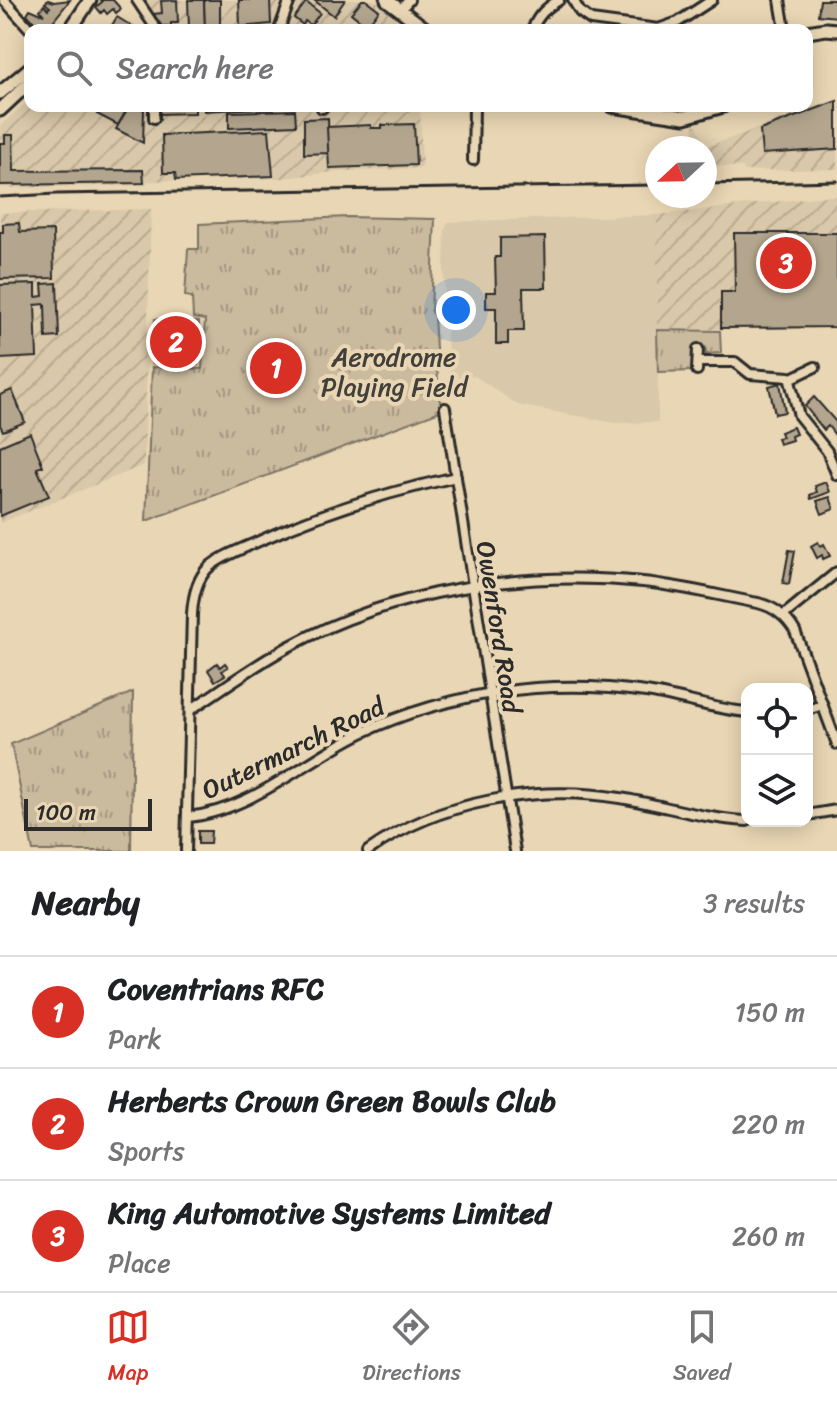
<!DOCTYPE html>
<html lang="en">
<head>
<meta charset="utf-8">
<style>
  :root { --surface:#fff; --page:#f6f6f6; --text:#202124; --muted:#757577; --line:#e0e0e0; --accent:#d93025 }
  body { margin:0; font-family:Sriracha,sans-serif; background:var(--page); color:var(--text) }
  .controls { position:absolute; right:24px; bottom:24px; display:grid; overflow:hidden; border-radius:16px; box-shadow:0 4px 20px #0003 }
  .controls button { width:72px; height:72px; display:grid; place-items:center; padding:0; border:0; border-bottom:2px solid var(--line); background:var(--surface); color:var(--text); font:40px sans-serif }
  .compass { position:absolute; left:645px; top:136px; width:72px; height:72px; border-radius:50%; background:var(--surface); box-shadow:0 4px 20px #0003; rotate:248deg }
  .scale { position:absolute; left:24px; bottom:20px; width:128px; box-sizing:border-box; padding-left:8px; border:4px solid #2b2b2b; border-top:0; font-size:22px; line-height:28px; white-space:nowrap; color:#2b2b2b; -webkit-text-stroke:6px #e9d6b4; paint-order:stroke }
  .you { position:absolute; left:456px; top:310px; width:28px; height:28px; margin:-20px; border:6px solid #fff; border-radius:50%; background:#1a73e8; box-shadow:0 0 0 12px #1a73e833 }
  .badge { display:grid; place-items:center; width:52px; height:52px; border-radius:50%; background:var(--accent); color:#fff; font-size:26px; font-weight:700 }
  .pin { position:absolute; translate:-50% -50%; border:4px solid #fff; box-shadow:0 2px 8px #0006 }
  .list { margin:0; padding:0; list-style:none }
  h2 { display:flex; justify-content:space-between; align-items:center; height:104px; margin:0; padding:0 32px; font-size:34px }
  h2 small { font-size:26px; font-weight:400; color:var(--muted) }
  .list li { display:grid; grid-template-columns:52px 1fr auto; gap:24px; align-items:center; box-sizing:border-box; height:112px; padding:0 32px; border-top:2px solid var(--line) }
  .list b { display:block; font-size:30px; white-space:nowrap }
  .list p { margin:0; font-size:26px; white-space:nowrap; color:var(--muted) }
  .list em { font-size:26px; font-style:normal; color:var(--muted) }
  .icon { flex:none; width:44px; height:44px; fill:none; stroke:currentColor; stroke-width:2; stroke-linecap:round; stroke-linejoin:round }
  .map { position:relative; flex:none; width:837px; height:851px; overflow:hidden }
  .search { position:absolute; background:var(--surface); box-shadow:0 4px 20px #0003; left:24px; right:24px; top:24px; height:88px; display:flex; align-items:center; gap:20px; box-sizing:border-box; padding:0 28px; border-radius:16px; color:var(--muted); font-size:30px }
  .sheet { height:440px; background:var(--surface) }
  nav { display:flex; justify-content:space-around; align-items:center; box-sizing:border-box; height:112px; border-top:2px solid var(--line); background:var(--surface); font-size:22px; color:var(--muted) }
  nav a { display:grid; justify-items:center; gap:4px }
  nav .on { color:var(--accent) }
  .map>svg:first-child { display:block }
</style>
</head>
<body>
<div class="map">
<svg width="837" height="851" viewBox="0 0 837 851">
  <defs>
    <pattern id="industrial-furrows" width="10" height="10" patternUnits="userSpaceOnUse" patternTransform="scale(2)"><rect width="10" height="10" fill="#d9c8a9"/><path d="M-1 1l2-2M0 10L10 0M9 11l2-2" fill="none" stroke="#baac92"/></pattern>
    <pattern id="park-tufts" width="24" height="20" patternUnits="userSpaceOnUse" patternTransform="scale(2)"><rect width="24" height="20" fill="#caba9e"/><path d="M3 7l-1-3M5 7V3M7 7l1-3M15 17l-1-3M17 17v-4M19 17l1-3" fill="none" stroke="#a49781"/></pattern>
  </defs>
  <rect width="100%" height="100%" fill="#e9d6b4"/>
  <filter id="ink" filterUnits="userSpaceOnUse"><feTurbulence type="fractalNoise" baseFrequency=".0125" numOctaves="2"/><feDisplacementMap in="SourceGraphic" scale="16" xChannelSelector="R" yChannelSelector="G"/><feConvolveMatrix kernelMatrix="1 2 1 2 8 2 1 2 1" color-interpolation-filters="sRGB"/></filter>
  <g filter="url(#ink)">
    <path fill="#d9c8a9" d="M657 215 658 422 616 423 518 405 475 376 449 378 444 273 445 230 448 222Z"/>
    <g fill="url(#industrial-furrows)">
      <path d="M143 0H375L415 30H150L157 25Z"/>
      <path d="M30 99V106H420L422 168 333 172 284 178 147 181V185L0 188V126Z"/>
      <path d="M837 99V169L744 171 743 167 705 166V148H693L694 125H697L706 147Z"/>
      <path d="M825 196H837V328L657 330V215Z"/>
      <path d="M151 209 144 465 0 523V213Z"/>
    </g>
    <g fill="url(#park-tufts)" stroke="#7a7264" stroke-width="2">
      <path d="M348 217 435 219 431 312 434 316 439 398 443 410 146 521 152 367 202 369 205 320 193 318 192 297 185 296 188 249H199V224Z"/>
      <path d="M657 330 720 331 721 353 706 354 705 347H694V371L658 372Z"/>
      <path d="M133 692 131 851H33L11 744Z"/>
    </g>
    <path fill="#caba9e" stroke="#7a7264" stroke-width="2" d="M155 319 199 322 198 365 153 363Z"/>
    <g fill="#b4a68e" stroke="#2b2b2b" stroke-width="2">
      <path d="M48 0 54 2 70 0 46 30H41L27 14 30 9 44 15 40 10 44 5 48 9 50 7 45 3Z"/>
      <path d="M101 0H113L121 9 116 13 113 9 107 14 104 10 101 13 96 7 102 2Z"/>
      <path d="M177 0 178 23H171V26H161L153 14 162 13 161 1Z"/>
      <path d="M188 0H204L205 27 189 28Z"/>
      <path d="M204 0H220V27H205Z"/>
      <path d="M239 0H270L271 24 240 27Z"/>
      <path d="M314 0H345L334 16Z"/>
      <path d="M362 0H366L379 10 367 26 351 13Z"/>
      <path d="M820 0H837V17L818 15Z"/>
      <path d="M306 2 320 13 311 25 305 21 303 25 294 18Z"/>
      <path d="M117 17 138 30H109Z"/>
      <path d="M837 101V149L762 154 760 130Z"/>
      <path d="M102 106H129L118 125 97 114Z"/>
      <path d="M129 106H137L144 110 143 143 116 129Z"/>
      <path d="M204 106H277V107L204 111Z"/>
      <path d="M195 107V113L159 114 158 108Z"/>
      <path d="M295 110 296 125 229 128V112Z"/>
      <path d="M328 118 329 153 304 154V119Z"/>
      <path d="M414 124 416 165 329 168 327 127 371 125V128H382V125Z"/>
      <path d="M269 130 273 176 176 180 175 173H163L162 135Z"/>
      <path d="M5 135H13L14 171 143 170 144 183 0 185V143H5Z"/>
      <path d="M19 223 20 232 53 231 54 278 0 279V232H3V224Z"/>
      <path d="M734 233H837V327L721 328V292H735Z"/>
      <path d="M545 237 546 288H523L524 331H508V344H496V308H486V292H496L495 257H500V238Z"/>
      <path d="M57 283 59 337 46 338 45 304 35 305 37 357 0 359V285L36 284V297L43 296 42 284Z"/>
      <path d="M780 383 785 412 775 414 769 386Z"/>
      <path d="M12 390 25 422 3 431 0 425V395Z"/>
      <path d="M814 397 837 423 835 435 828 426 824 430 805 406Z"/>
      <path d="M793 427 796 434 791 436 792 440 779 444 777 438 782 437 780 432Z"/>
      <path d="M30 433 43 466 37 468 49 496 0 516V446Z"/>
      <path d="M826 482 830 492 811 499 810 495 817 492 815 486Z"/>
      <path d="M830 497 834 509 822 514 817 501Z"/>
      <path d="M818 542 820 546 824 544 830 556 823 559 822 555 817 558 811 546Z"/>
      <path d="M789 550 795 551 789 584 783 583Z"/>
      <path d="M217 663 220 667 225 663 228 667 222 671 225 675 215 681 208 670Z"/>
      <path d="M198 831H211L210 844H198Z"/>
    </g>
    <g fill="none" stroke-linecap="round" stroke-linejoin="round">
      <g stroke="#2b2b2b" stroke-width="14">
        <g id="street">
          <path d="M4 0 31 30"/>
          <path d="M137 0 157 30"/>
          <path d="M573 0 580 12 591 20 658 29 678 22 712 0"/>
          <path d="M780 0 785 30"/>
          <path d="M400 10 409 0"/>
          <path d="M279 30 290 0"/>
          <path d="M532 30C538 15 546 8 559 0"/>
          <path d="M154 106V118"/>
          <path d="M322 106V108"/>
          <path d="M473 160 474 106"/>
          <path d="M698 362H735L750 374 789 377 799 416 827 451 837 475"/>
          <path d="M697 370 698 349"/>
          <path d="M790 379 815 367"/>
          <path d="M445 408 515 851"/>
          <path d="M784 615 837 572"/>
          <path d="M190 710C222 689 253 666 288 647 395 589 523 570 643 582 682 586 720 596 758 603 775 607 786 616 795 631L837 744"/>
          <path d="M807 710 823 705"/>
          <path d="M807 815 837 810"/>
          <path d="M187 817C255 811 314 752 377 726 464 690 553 679 646 692 680 697 712 709 747 712"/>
          <path d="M186 851 192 614C193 598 197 579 208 568 221 556 242 549 257 542 322 512 387 492 456 477"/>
          <path d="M368 851C438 801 537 784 620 798 663 805 703 819 747 821"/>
        </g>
      </g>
      <g stroke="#2b2b2b" stroke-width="17">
        <g id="secondary">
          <path d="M387 0 427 30"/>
          <path d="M70 30 90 0"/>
          <path d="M807 32 826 29 837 30"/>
          <path d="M0 93 30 68"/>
          <path d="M612 106 685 117 723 106"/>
          <path d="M0 110 30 82"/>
        </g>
      </g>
      <use href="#street" stroke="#e9d6b4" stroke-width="8"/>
      <use href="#secondary" stroke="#e9d6b4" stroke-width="11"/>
      <g stroke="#2b2b2b" stroke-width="3">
        <path d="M705 184 837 181"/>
        <path d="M0 197 56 194 657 185"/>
      </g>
    </g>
  </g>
  <g text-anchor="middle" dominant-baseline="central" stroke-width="8" stroke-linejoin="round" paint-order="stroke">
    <g font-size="26" fill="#43403c" stroke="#e9d6b4">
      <text x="394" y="357">Aerodrome<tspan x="394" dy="30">Playing Field</tspan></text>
    </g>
    <g font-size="26" fill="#2b2b2b" stroke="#e9d6b4">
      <text transform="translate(499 627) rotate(81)">Owenford Road</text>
      <text transform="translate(293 748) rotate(-26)">Outermarch Road</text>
    </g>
  </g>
</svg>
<div class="controls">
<button><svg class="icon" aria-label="locate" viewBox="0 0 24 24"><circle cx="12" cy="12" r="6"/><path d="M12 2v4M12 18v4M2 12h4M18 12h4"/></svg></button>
<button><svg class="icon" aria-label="layers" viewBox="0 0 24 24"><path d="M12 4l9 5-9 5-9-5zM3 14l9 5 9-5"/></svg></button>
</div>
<svg class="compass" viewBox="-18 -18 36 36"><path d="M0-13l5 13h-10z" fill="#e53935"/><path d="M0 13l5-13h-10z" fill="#757577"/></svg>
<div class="scale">100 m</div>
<div class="you"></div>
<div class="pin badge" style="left:276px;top:368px">1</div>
<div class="pin badge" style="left:176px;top:342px">2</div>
<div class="pin badge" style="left:786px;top:263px">3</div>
<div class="search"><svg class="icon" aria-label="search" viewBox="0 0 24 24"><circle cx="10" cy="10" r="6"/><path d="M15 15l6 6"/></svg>Search here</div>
</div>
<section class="sheet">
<h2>Nearby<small>3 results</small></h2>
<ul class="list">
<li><span class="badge">1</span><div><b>Coventrians RFC</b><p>Park</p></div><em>150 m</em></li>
<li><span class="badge">2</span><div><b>Herberts Crown Green Bowls Club</b><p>Sports</p></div><em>220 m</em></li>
<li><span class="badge">3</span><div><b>King Automotive Systems Limited</b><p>Place</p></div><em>260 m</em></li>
</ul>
</section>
<nav>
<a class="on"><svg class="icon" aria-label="map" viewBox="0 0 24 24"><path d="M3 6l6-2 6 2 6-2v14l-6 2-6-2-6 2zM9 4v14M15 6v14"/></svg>Map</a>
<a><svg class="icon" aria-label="directions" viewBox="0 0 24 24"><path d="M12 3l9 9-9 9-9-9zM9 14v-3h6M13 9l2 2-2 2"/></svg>Directions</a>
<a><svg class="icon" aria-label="saved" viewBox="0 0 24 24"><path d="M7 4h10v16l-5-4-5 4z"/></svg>Saved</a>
</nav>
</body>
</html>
